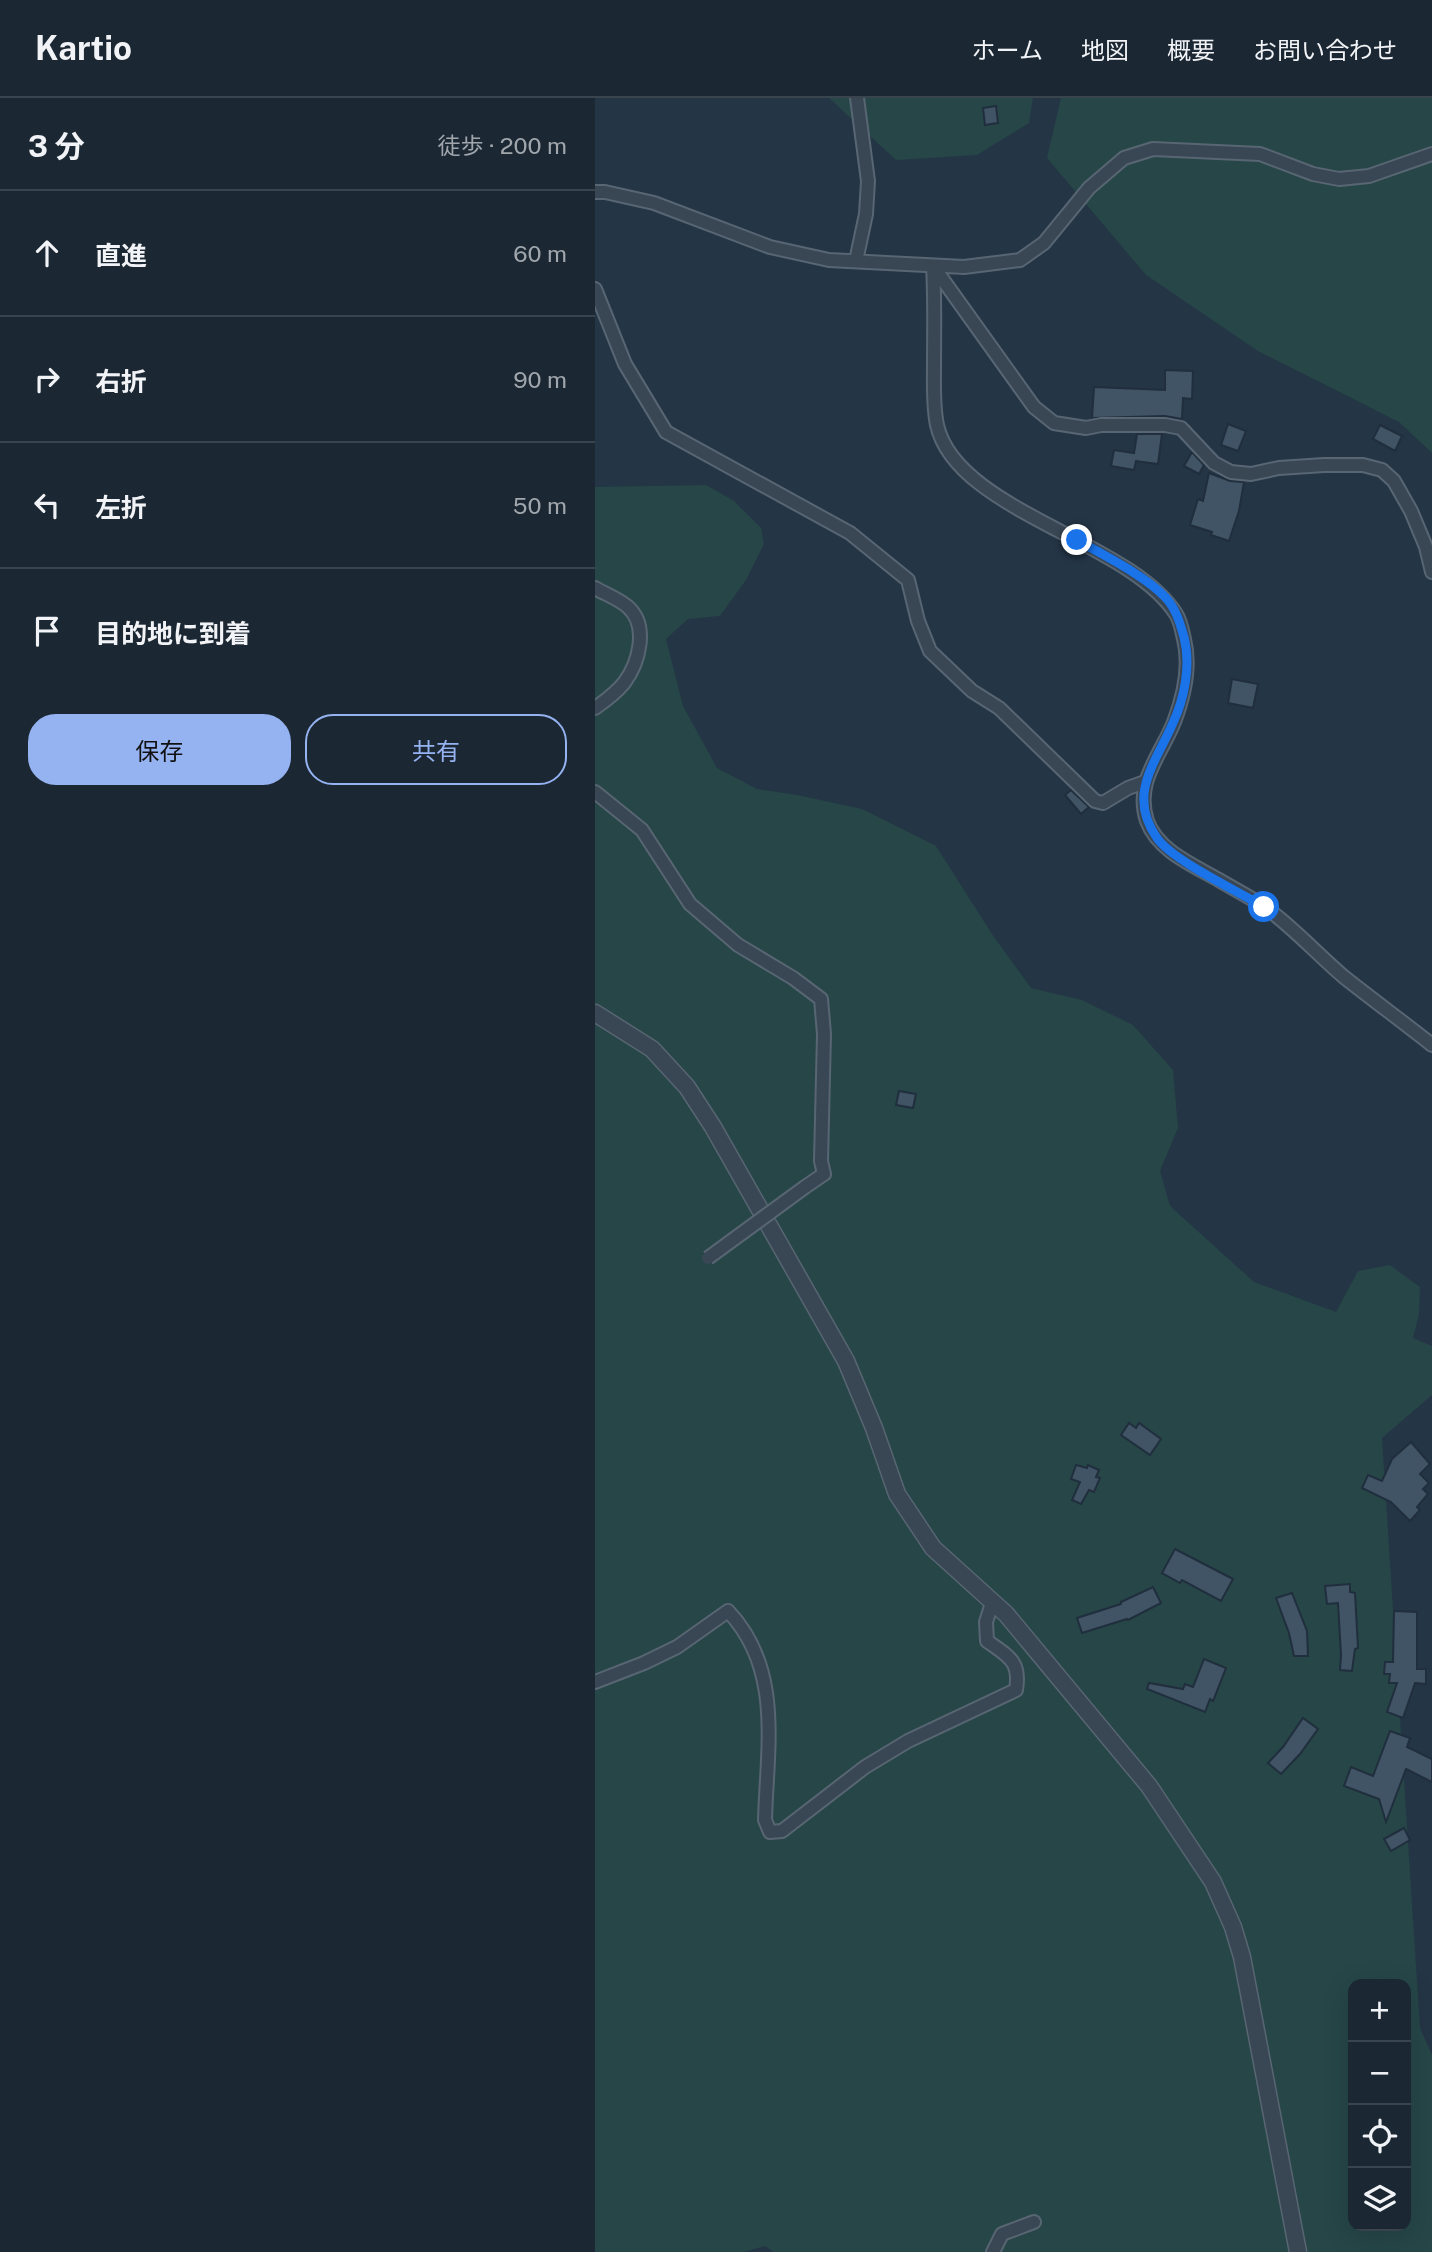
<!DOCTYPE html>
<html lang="ja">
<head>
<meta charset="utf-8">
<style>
  :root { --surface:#1b2834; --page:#24303c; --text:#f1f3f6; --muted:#a0a6ac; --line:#39444f; --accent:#95b2f1 }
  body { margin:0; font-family:"Public Sans","Noto Sans JP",sans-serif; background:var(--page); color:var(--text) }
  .controls { position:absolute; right:21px; bottom:21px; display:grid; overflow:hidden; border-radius:14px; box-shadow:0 7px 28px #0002 }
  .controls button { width:63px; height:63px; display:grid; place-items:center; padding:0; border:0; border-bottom:2px solid var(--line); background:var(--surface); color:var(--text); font:35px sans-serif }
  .stop { position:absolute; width:21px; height:21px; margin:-16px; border:5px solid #1a73e8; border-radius:50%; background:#fff }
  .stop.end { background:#1a73e8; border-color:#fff; box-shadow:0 2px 7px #0008 }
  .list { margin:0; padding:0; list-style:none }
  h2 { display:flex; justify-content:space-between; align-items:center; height:91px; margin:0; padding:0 28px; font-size:30px }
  h2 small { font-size:23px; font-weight:400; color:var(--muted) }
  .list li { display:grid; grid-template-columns:46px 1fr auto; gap:21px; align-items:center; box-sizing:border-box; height:126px; padding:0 28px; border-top:2px solid var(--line) }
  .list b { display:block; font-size:26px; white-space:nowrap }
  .list em { font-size:23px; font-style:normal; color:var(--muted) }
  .actions { display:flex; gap:14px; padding:21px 28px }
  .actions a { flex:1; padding:16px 0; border:2px solid var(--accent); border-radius:28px; text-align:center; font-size:24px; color:var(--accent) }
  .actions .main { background:var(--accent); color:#111 }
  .icon { flex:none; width:38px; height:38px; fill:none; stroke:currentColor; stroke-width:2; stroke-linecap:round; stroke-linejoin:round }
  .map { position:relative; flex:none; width:837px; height:2154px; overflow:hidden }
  header { display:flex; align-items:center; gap:42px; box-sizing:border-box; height:98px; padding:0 35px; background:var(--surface); border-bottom:2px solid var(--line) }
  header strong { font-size:33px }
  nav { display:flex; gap:38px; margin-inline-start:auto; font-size:24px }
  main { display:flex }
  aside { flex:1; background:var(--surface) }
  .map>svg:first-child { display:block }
</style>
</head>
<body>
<header>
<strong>Kartio</strong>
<nav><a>ホーム</a><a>地図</a><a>概要</a><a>お問い合わせ</a></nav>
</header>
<main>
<aside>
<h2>3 分<small>徒歩 · 200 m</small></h2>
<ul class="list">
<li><svg class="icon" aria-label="ahead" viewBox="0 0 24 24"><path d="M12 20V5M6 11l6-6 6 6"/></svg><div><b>直進</b></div><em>60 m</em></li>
<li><svg class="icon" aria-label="right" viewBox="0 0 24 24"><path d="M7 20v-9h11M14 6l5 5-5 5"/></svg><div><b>右折</b></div><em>90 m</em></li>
<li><svg class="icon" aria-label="left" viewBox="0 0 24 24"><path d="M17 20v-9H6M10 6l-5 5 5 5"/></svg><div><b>左折</b></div><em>50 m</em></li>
<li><svg class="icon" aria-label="arrive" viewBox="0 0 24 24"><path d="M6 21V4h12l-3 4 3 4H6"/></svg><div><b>目的地に到着</b></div></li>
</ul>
<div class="actions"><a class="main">保存</a><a>共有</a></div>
</aside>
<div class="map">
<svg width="837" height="2154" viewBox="0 0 837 2154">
  <rect width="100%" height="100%" fill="#243546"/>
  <g fill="#264647" fill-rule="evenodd">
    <path d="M234 0H438L434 25 382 57 301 62Z"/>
    <path d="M466 0H837V355L804 324 663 253 551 177 452 60Z"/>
    <path d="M111 387 139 403 166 430 169 446 151 482 125 518 93 521 71 541 88 608 122 670 162 691 202 697 267 711 341 748 397 836 436 890 487 902 538 927 578 972 583 1030 565 1073 575 1108 659 1184 741 1214 763 1173 795 1167 825 1189 824 1216 818 1240 837 1248V1297L787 1340 825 1930 837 1957V2154H179L170 2148 149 2154H0V389ZM758 1886H811V2128H758Z"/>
  </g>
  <g fill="#405466" stroke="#202e3d" stroke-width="2">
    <path d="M401 8 403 25 390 27 388 10Z"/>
    <path d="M570 272 598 273 597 301 588 300 587 321 570 318 497 320 499 289 570 292Z"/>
    <path d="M633 326 651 333 643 353 626 347Z"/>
    <path d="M785 327 807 338 800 353 778 341Z"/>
    <path d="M542 336H567L563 366 541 363 539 372 516 368 519 352 539 355Z"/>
    <path d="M597 354 609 367 604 376 589 368Z"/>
    <path d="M614 375 635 383 649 384 644 413 634 443 616 437 617 434 595 427 603 401 608 403Z"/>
    <path d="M637 581 663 586 658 610 633 605Z"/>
    <path d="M476 692 494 709 486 716 470 697Z"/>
    <path d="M304 993 321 996 318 1010 301 1007Z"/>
    <path d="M534 1325 541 1330 544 1325 566 1341 555 1357 526 1337Z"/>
    <path d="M816 1344 835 1366 825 1376 834 1385 828 1391 833 1396 822 1409 825 1412 815 1423 796 1404 767 1390 773 1377 787 1383 797 1361Z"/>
    <path d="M481 1367 492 1370 493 1367 504 1372 501 1379 505 1380 499 1394 494 1392 486 1406 477 1402 485 1384 476 1381Z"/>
    <path d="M580 1451 638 1481 626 1503 587 1482 585 1485 567 1475Z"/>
    <path d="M755 1486V1494L760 1495 763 1550 760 1551 757 1573 745 1572 746 1557 743 1505 732 1506 730 1488Z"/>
    <path d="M558 1489 566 1505 533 1522 532 1521 487 1535 482 1520 526 1506V1504Z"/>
    <path d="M697 1495 712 1533 713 1558H699L694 1535 681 1500Z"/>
    <path d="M799 1513 822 1514V1571H831V1586L820 1585 808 1620 792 1614 802 1585H794L795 1576H789L790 1564H798Z"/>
    <path d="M609 1561 631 1570 618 1603 615 1601 610 1614 552 1591 554 1585 588 1591 590 1586 598 1589Z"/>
    <path d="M708 1620 723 1631 705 1656 686 1676 673 1665 688 1649Z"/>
    <path d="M795 1633 815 1640 812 1649 837 1661V1684L811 1671 791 1724 784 1701 749 1688 756 1669 778 1678Z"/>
    <path d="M809 1730 815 1742 796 1753 789 1741Z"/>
  </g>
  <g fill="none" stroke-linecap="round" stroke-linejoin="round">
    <g stroke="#586572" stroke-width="16">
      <g id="minor">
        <path d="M0 94H10L59 105 175 149 234 162 369 169 425 162 449 145 494 90 529 60 558 51 665 56 718 76 744 81 774 78 837 56"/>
        <path d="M261 163 271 116 273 83 262 0"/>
        <path d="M338 168C340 201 339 235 339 268 339 287 338 308 342 327 361 413 534 442 581 516 586 524 587 533 589 541 596 569 589 598 579 624 566 657 539 684 552 723 563 753 598 767 624 782 639 791 655 799 670 809 698 829 722 856 749 879 778 902 808 924 837 947"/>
        <path d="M338 168 439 309 459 325 491 330 506 327H570L586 330 619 365 636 374 656 376 684 370 729 367H768L787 372 799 383 816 413 831 449 837 474"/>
        <path d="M0 191 30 266 71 334 255 435 313 482 323 523 335 553 377 593 404 610 500 703 508 705 533 690 550 684"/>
        <path d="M0 490C10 496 24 501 33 509 54 528 44 565 29 585 21 595 10 603 0 610"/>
        <path d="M0 694 47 732 95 806 143 847 198 880 226 901 229 936 226 1063 229 1076 210 1089"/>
        <path d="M0 1584 49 1565 82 1549 133 1513C188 1571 172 1649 170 1722L175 1734 187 1733 270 1669 313 1643 421 1592C426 1563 413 1558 392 1543L391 1524 397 1505"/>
        <path d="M398 2154 407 2136 439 2124"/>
      </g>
    </g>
    <g stroke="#586572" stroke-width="19">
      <path id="tertiary" d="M0 915 57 951 92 989 118 1029 251 1263 279 1330 302 1396 338 1450 411 1516 554 1688 618 1784 638 1829 647 1859 703 2154"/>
    </g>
    <use href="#minor" stroke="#394755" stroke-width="12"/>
    <use href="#tertiary" stroke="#394755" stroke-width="16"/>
    <g stroke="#586572" stroke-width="16" stroke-linecap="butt">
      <path id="minor-bridge" d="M113 1160 210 1089"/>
    </g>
    <use href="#minor-bridge" stroke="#394755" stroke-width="12"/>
  </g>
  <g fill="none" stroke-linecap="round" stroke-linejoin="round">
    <path stroke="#1a73e8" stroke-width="9" d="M482 442C508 457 551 478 571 500 581 511 585 525 589 539 596 567 590 600 577 627 560 666 532 697 562 740 577 762 644 794 669 809"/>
  </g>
</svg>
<div class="controls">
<button>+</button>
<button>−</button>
<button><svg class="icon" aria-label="locate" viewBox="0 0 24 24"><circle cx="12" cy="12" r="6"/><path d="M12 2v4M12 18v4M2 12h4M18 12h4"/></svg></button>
<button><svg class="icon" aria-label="layers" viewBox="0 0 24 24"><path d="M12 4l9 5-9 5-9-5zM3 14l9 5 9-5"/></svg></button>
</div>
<div class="stop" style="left:669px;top:809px"></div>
<div class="stop end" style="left:482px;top:442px"></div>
</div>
</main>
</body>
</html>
